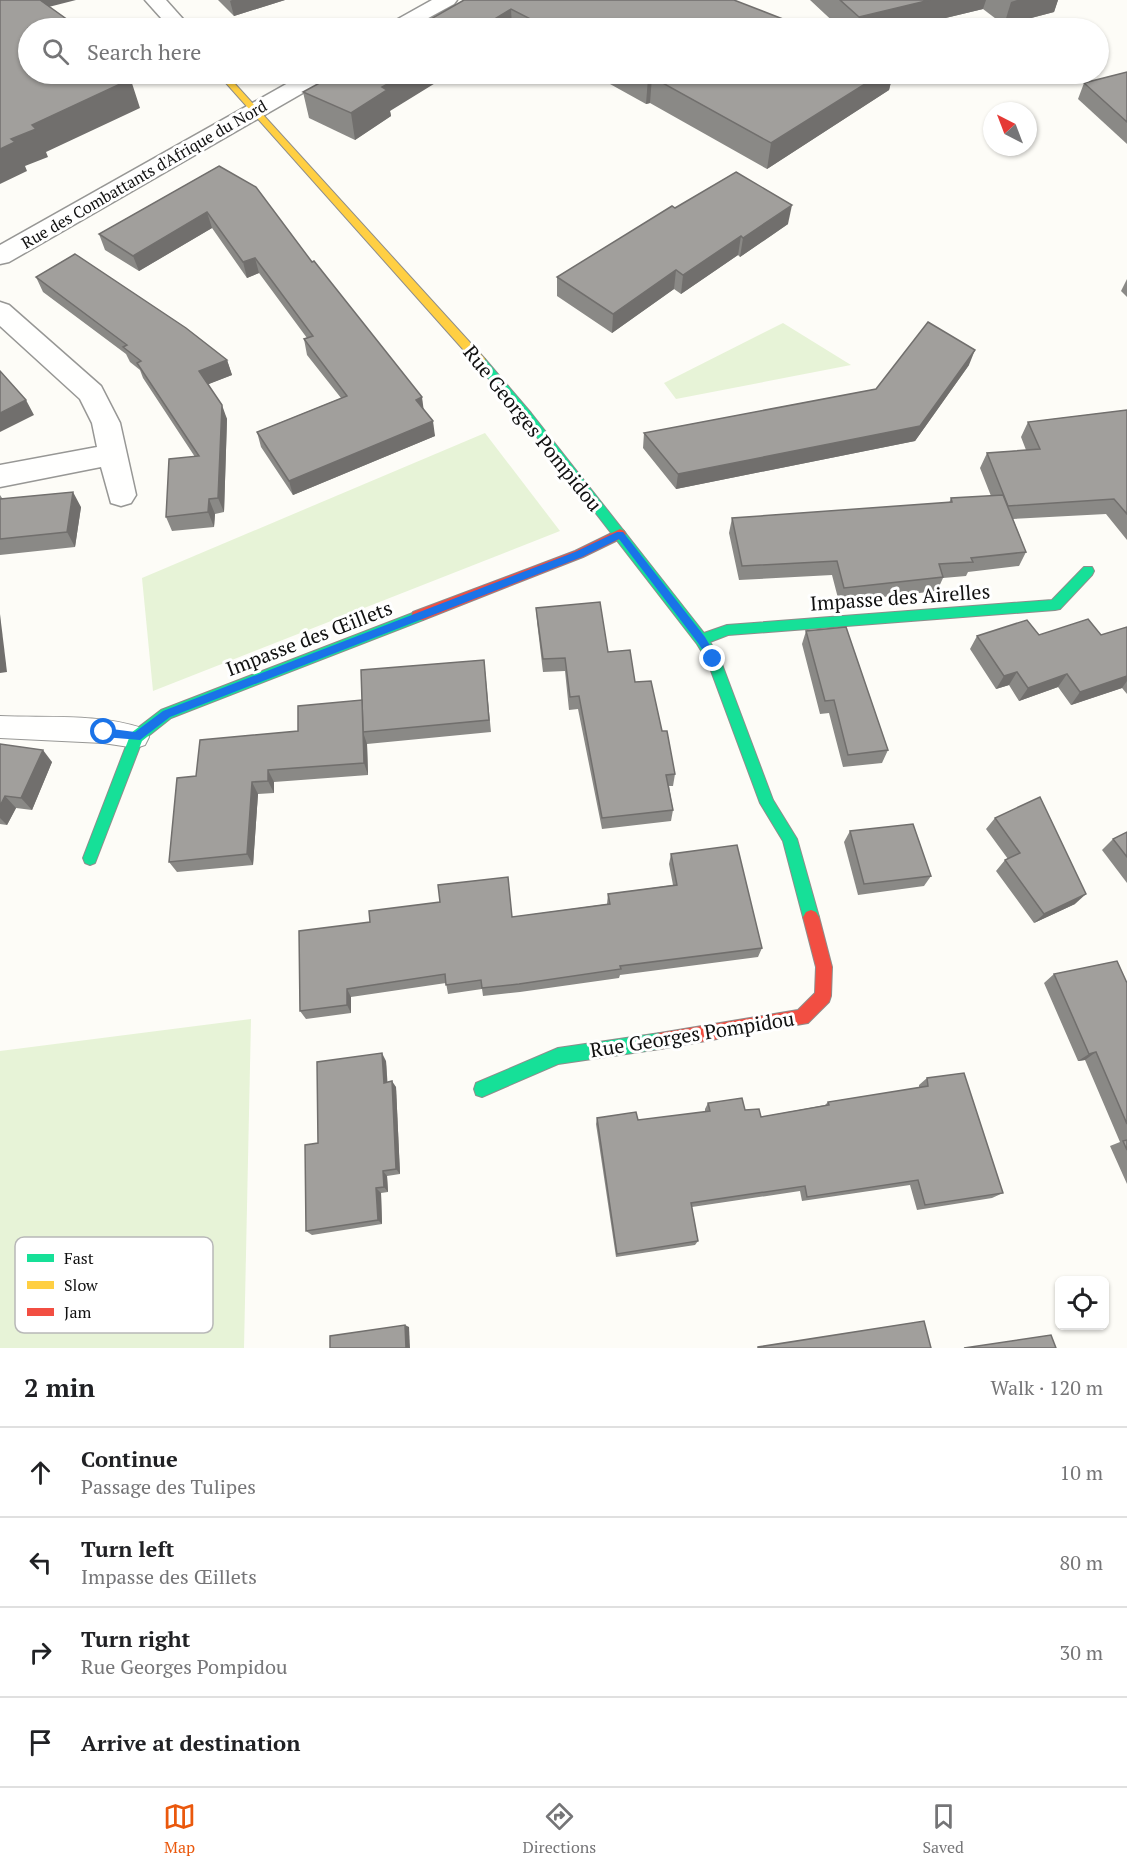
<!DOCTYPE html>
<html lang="en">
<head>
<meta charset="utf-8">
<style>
  :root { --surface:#fff; --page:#f2f2f2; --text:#202124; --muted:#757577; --line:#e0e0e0; --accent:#ea580c }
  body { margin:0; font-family:"PT Serif",serif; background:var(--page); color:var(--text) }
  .controls { position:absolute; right:18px; bottom:18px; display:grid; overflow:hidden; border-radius:9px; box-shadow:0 2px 4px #0004 }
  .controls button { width:54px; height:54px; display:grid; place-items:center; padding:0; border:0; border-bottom:2px solid var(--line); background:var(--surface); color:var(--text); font:30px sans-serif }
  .compass { position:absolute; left:983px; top:102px; width:54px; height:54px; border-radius:50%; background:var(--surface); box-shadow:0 2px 4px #0004; rotate:318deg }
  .stop { position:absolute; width:18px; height:18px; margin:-14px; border:4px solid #1a73e8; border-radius:50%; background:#fff }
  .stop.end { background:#1a73e8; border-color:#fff; box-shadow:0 2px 6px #0008 }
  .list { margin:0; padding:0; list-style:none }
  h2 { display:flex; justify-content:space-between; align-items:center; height:78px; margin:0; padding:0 24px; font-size:26px }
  h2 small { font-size:20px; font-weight:400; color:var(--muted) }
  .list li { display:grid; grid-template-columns:39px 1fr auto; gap:18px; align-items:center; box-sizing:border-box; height:90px; padding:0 24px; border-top:2px solid var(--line) }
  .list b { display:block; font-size:22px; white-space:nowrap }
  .list p { margin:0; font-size:20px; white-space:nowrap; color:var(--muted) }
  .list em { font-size:20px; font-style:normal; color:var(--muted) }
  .icon { flex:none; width:33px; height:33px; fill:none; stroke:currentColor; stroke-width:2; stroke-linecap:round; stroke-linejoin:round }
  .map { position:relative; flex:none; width:1127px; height:1348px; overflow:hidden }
  .search { position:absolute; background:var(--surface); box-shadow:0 2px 4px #0004; left:18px; right:18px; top:18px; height:66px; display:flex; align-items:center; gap:15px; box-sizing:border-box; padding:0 21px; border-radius:33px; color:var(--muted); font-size:22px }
  .sheet { height:438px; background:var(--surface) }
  nav { display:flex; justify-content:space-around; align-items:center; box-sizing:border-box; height:84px; border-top:2px solid var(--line); background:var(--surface); font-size:16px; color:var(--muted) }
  nav a { display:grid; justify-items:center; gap:3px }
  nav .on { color:var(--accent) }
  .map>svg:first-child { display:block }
</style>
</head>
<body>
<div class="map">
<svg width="1127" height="1348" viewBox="0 0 1127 1348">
  <rect width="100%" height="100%" fill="#fdfcf7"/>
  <g fill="#e7f3d7">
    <path d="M783 323 851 365 676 399 664 383Z"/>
    <path d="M485 433 560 531 153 691 142 578Z"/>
    <path d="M251 1019 244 1348H0V1051Z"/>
  </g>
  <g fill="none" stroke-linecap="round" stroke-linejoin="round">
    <g stroke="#979795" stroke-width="2">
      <path id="lane" d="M0 716C46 718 101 713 145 729L149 737 145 745 136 748 103 743 0 738Z"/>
    </g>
    <g stroke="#979795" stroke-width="3">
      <g id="street">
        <path d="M145 0H166L191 28H170Z"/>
        <path d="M432 0H457L454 4 410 28H386L389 24Z"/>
        <path d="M304 74H330L327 79 9 262 0 264V245Z"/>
        <path d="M0 302 9 305 101 386 120 423 136 495 131 503 121 506 111 503 101 467 0 487V465L97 447 92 423 80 399 0 326Z"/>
      </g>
    </g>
    <g stroke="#8e8d8b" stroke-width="2">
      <g id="fast">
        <path d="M481 358 485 359 531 413 704 633 727 625 1052 600 1084 567H1092L1094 571 1092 575 1060 609 1055 610 728 635 710 642 720 659 773 800 797 839 819 917 816 922 811 924 806 922 803 917 783 841 760 803 707 660 697 644 523 419 477 365 475 362Z"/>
        <path d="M418 611 423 612 425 616 423 620 171 718 142 741 95 863 90 865 85 863 83 858 131 733 161 710Z"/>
        <path d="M660 1033 666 1035 668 1041 666 1047 660 1049 558 1064 482 1097 476 1095 474 1089 476 1083 558 1048Z"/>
      </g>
    </g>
    <g stroke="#8e8d8b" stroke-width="2">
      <path id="slow" d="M218 74H226L485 359V365H477Z"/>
    </g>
    <g stroke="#8e8d8b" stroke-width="2">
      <g id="jam">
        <path d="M620 529 624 531 626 534 624 537 583 557 423 620H413L411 616 413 612 575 551Z"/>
        <path d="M811 910 816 912 819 917 832 967 831 996 829 1002 808 1023 660 1049 654 1047 652 1041 654 1035 660 1033 798 1010 815 993 816 967 803 917 806 912Z"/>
      </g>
    </g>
    <use href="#lane" fill="#fffffe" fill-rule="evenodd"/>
    <use href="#street" fill="#fffffe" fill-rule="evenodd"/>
    <use href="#fast" fill="#16e098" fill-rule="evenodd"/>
    <use href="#slow" fill="#ffcf43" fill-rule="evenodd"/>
    <use href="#jam" fill="#f24e42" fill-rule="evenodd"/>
  </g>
  <g fill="#8a8986">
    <path d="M218 0H285L234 16Z"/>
    <path d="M464 0 806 28H415Z"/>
    <path d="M810 0H1058L1054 12 1004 25 983 9 904 28H840Z"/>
    <path d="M1127 72V144L1078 99 1084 83Z"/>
    <path d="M583 74H893L889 90 767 169 650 103 646 104 601 79 597 81Z"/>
    <path d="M303 92 390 111 391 116 355 140 309 118Z"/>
    <path d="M219 166 312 262 424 410 435 436 293 495 261 447 257 432 341 398 307 355 304 339 307 338 259 273 247 278 212 228 139 271 105 250 99 234Z"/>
    <path d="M675 208 788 224 740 257 738 255 681 294 674 289 612 333 557 296V277Z"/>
    <path d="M36 277 227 360 232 375 208 384 227 419 224 512 215 514 214 527 172 531 166 517 195 457 143 378 140 370 130 362 126 354 43 292Z"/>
    <path d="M1127 279V297L1121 291Z"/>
    <path d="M969 365 915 441 676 489 643 448 644 433 876 389Z"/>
    <path d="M1127 410V540L1106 514 1013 519 1026 552 1019 566 968 572 966 576 943 578 937 591 839 602 832 575 739 580 729 533 732 518 949 503 951 498 991 496 980 468 987 453 1026 450 1021 437 1028 422Z"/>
    <path d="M0 495 2 498 81 507 75 547 0 555Z"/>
    <path d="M536 608 608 652 635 682 662 731 675 774 673 786H669L673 810 671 821 602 829 578 709 569 710 565 671 543 672 537 622Z"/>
    <path d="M1127 627V694L1122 688 1071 705 1058 687 1019 701 1009 685 996 689 970 649 977 636 1101 635Z"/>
    <path d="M806 631 888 750 882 763 843 767 829 713 820 714 802 644Z"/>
    <path d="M484 660 491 732 367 744 368 775 274 782V793L258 794 253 865 177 872 169 862 298 731 362 700Z"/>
    <path d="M0 744 52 762 32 810 16 808 7 825 0 824Z"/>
    <path d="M995 818 1075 904 1034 923 996 871 1005 860 1008 859 986 829Z"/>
    <path d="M850 831 931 876 924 886 858 895 844 842Z"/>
    <path d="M1127 832V883L1102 850 1113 839Z"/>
    <path d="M671 854 762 948 758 957 620 975 619 978 520 992 483 996 482 989 448 994 446 983 351 997V1013L306 1019 300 1011 299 931 512 917 607 904 608 894 673 885 669 864Z"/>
    <path d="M1054 974 1127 983V1184L1110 1146 1120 1142 1085 1060 1078 1061 1044 983Z"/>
    <path d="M386 1061 387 1082 396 1087 400 1174 387 1176 388 1192 381 1193 382 1224 312 1235 306 1231 318 1143Z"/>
    <path d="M927 1078 1003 1193 992 1198 917 1210 910 1185 802 1201 800 1191 692 1207 698 1241 695 1245 616 1257 596 1124 597 1118 638 1120 705 1112V1109L708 1103 745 1110 761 1117 825 1105 828 1102 919 1088V1085Z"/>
  </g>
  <g fill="#716f6d">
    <path d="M24 0H76L29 12Z"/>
    <path d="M232 0H285L234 16 230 1Z"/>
    <path d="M930 0H986L983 9 904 28H856L859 17Z"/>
    <path d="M1017 0H1058L1054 12 1004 25 1011 2Z"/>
    <path d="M511 9 512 28H480Z"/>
    <path d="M117 74H129L140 108 46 152 48 157 25 166 27 171 0 184V149L11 139 32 125Z"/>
    <path d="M405 74H450L390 111 391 116 355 140 351 113 382 87Z"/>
    <path d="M597 74H601V79L597 81Z"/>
    <path d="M881 74H893L889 90 767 169 771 143Z"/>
    <path d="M652 77 650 103 646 104 648 78Z"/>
    <path d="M792 205 788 224 740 257 743 238Z"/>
    <path d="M207 212 212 228 139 271 133 256Z"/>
    <path d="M741 236 738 255 681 294 683 275Z"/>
    <path d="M255 258 259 273 247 278 243 262Z"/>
    <path d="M676 270 674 289 612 333 613 314Z"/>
    <path d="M975 350 969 365 915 441 676 489 678 474Z"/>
    <path d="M227 360 232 375 204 386 199 371Z"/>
    <path d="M422 397 424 412 416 400Z"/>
    <path d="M26 400 34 415 0 432V413Z"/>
    <path d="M222 405 227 419 224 512 218 498Z"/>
    <path d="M433 421 435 436 293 495 289 481Z"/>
    <path d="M73 492 81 507 75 547 67 532Z"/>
    <path d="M209 499 215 514 214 527 208 512Z"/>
    <path d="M0 614 7 672 0 673Z"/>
    <path d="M1017 672 1009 685 996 689 1004 676Z"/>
    <path d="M1067 674 1058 687 1019 701 1028 688Z"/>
    <path d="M1127 676V681L1122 688 1071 705 1080 692Z"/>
    <path d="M363 732 367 744 368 775 364 763Z"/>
    <path d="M43 750 52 762 32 810 21 798Z"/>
    <path d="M268 770 274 782V793L268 781Z"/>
    <path d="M252 782 258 794 253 865 247 854Z"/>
    <path d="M5 796 16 808 7 825 0 818V806Z"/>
    <path d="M1086 894 1075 904 1034 923 1044 914Z"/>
    <path d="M347 989 351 997V1013L347 1005Z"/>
    <path d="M1096 1052 1085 1060 1078 1061 1089 1054Z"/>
    <path d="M382 1053 386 1061 388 1090 384 1083Z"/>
    <path d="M392 1081 396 1087 400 1174 396 1169Z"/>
    <path d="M383 1171 387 1176 388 1192 384 1187Z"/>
    <path d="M376 1188 381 1193 382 1224 378 1220Z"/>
    <path d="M405 1325 409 1327 410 1348H406Z"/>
  </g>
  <g fill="#a19f9c" stroke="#716f6d" stroke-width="1.5">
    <path d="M0 0H40L79 28H28V74H124L131 79 32 125 36 129 11 139 15 142 0 149Z"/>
    <path d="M464 0H734L806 28H548L511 9 480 28H415Z"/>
    <path d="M840 0H930L859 17Z"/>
    <path d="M1127 72V122L1084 83Z"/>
    <path d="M336 74H405L382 87 387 90 351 113 303 92Z"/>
    <path d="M639 74H881L771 143 652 77 648 78Z"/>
    <path d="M219 166 256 187 312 262 314 261 422 397 416 400 433 421 289 481 257 432 347 396 304 339 313 336 255 258 243 262 207 212 133 256 99 234Z"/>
    <path d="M736 172 792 205 743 238 741 236 683 275 676 270 613 314 557 277 672 206 675 208Z"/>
    <path d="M75 254 186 328 227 360 199 371 222 405 218 498 209 499 208 512 166 517 169 459 199 456 137 363 141 361 123 347 127 345 36 277Z"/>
    <path d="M928 322 975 350 920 426 678 474 644 433 876 389Z"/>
    <path d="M0 371 26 400 0 413Z"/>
    <path d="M1127 410V514L1114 499 1008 506 987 453 1040 449 1028 422Z"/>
    <path d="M73 492 67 532 0 539V499Z"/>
    <path d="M1003 495 1026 552 971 558 973 562 939 564 943 577 844 588 837 561 742 566 732 518 952 502 951 498Z"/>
    <path d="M600 602 608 652 630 650 635 682 651 681 662 731H667L675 774 666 775 673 810 602 818 579 696 570 697 565 658 543 659 536 608Z"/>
    <path d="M1088 619 1101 635 1127 627V676L1080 692 1067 674 1028 688 1017 672 1004 676 977 636 1027 620 1039 635Z"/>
    <path d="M846 627 888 750 848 755 834 700 825 701 806 631Z"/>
    <path d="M484 660 489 720 363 732 361 670Z"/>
    <path d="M362 700 364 763 268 770V781L252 782 247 854 169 862 177 778 196 776 200 740 298 731V706Z"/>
    <path d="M0 744 43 750 21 798 5 796 0 806Z"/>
    <path d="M1040 797 1086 894 1044 914 1005 860 1020 853 995 818Z"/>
    <path d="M913 824 931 876 864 884 850 831Z"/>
    <path d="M1127 832V857L1113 839Z"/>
    <path d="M737 845 762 948 620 966 621 969 519 984 482 988 481 980 446 985 445 974 347 989V1005L300 1011 299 931 370 922 369 911 440 902 438 885 508 877 512 917 610 904 608 894 677 885 671 854Z"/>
    <path d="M1117 961 1127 983V1124L1096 1052 1089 1054 1054 974Z"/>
    <path d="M382 1053 384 1083 392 1081 396 1169 383 1171 384 1187 376 1188 378 1220 306 1231 305 1145 318 1143 317 1062Z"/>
    <path d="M964 1073 1003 1193 925 1205 918 1180 807 1197 805 1186 691 1203 698 1241 617 1254 597 1118 636 1112 638 1120 710 1111 708 1103 742 1098 745 1110 759 1109 761 1117 829 1105 828 1102 928 1086 927 1078Z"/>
    <path d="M1127 1140V1150L1123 1141Z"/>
    <path d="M924 1321 931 1348H758V1347Z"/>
    <path d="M405 1325 406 1348H330V1336Z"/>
    <path d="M1051 1335 1056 1348H964Z"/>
  </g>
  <path fill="#1a73e8" d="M617 532H623L705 637 718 659 717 661H710L698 643 619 539 582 557 170 717 140 740 104 737 98 732 104 728 135 732 163 711 575 552Z"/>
  <g text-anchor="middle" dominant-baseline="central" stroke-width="6" stroke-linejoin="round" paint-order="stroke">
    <g font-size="16" fill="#111" stroke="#fff">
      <text transform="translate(144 174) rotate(-30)">Rue des Combattants d'Afrique du Nord</text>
    </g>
    <g font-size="20" fill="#111" stroke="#fff">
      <text transform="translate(533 428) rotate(51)">Rue Georges Pompidou</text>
      <text transform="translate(900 597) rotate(-4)">Impasse des Airelles</text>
      <text transform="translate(309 638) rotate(-21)">Impasse des Œillets</text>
      <text transform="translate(692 1034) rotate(-9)">Rue Georges Pompidou</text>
    </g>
  </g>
  <rect x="15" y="1237" width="198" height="96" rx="9" fill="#fff" stroke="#b8b8b8" stroke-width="1.5"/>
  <rect x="27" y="1254" width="27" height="8" fill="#16e098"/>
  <rect x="27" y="1281" width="27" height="8" fill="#ffcf43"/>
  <rect x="27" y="1308" width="27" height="8" fill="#f24e42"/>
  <g font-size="16" fill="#111">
    <text x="64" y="1264">Fast</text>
    <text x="64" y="1291">Slow</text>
    <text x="64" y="1318">Jam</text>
  </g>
</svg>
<div class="controls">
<button><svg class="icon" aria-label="locate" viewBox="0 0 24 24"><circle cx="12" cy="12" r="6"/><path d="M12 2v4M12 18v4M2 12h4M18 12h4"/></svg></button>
</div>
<svg class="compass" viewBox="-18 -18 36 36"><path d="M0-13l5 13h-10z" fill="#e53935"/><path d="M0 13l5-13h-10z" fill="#757577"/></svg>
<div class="stop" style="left:104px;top:732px"></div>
<div class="stop end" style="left:713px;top:659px"></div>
<div class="search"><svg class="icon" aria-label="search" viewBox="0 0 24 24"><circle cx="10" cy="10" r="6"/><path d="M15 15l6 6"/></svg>Search here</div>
</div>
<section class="sheet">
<h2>2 min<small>Walk · 120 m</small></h2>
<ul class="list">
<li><svg class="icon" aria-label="ahead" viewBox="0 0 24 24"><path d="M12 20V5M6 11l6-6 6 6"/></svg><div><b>Continue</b><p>Passage des Tulipes</p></div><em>10 m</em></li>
<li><svg class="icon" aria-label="left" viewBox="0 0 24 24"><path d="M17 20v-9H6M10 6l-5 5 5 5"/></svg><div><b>Turn left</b><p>Impasse des Œillets</p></div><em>80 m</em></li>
<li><svg class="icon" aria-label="right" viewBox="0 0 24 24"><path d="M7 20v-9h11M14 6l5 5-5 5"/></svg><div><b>Turn right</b><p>Rue Georges Pompidou</p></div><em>30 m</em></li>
<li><svg class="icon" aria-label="arrive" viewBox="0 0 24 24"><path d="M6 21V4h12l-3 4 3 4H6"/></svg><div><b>Arrive at destination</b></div></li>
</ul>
</section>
<nav>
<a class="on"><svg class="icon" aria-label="map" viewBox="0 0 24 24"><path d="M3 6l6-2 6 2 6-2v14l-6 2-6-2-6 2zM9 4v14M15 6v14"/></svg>Map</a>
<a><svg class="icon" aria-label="directions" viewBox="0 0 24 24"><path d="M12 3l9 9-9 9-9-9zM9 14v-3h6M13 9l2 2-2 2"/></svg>Directions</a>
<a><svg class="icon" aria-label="saved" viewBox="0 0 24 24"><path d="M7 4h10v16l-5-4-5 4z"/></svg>Saved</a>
</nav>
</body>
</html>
